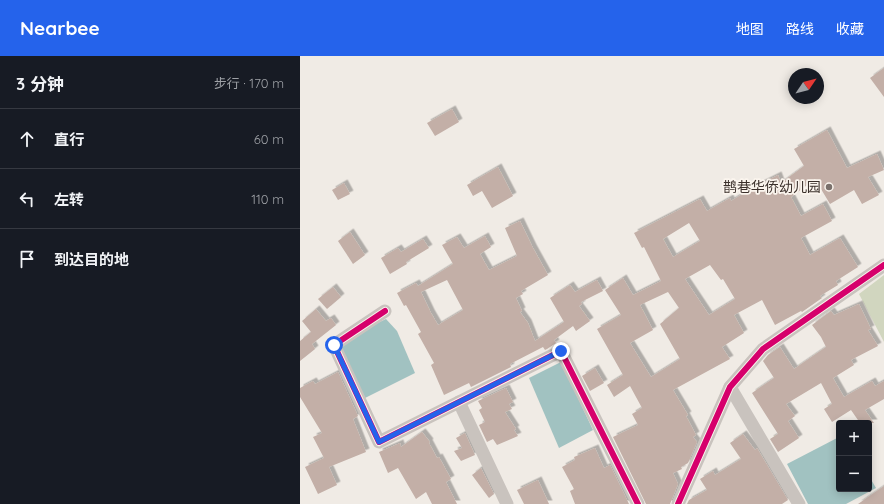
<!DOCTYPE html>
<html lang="zh">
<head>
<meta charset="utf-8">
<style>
  :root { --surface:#171b24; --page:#20242c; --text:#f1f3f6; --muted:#9ea1a6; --line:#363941; --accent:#2563eb }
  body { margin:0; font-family:Quicksand,"Noto Sans SC",sans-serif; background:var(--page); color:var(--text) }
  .controls { position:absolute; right:12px; bottom:12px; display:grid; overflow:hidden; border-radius:4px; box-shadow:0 2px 10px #0003 }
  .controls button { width:36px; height:36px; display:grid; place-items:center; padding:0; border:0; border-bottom:1px solid var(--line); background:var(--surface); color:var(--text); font:20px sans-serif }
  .compass { position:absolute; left:488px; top:12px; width:36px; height:36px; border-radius:50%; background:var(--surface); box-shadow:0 2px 10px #0003; rotate:55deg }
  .stop { position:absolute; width:12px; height:12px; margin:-9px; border:3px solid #2563eb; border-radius:50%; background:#fff }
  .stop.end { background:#2563eb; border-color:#fff; box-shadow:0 1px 4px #0008 }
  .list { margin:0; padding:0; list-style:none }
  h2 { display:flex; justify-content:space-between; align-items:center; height:52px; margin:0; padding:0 16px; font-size:17px }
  h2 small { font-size:13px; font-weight:400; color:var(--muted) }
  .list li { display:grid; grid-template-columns:26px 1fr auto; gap:12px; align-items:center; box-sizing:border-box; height:60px; padding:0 16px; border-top:1px solid var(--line) }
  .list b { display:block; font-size:15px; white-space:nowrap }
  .list em { font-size:13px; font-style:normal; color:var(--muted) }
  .icon { flex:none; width:22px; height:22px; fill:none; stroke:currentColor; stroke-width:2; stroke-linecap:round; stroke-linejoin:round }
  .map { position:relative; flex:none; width:584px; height:448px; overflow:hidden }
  header { display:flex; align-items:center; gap:24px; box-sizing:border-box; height:56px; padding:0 20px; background:var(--accent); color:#fff }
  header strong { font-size:19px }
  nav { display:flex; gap:22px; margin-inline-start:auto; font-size:14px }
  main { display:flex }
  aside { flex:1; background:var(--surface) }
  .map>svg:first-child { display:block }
</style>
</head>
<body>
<header>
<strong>Nearbee</strong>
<nav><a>地图</a><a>路线</a><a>收藏</a></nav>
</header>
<main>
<aside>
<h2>3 分钟<small>步行 · 170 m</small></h2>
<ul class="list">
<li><svg class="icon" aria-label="ahead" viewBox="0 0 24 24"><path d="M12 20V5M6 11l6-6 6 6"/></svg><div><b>直行</b></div><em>60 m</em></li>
<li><svg class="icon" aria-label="left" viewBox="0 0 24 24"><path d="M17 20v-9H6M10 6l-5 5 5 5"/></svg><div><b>左转</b></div><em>110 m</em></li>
<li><svg class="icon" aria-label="arrive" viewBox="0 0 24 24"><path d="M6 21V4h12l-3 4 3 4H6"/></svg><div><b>到达目的地</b></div></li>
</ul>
</aside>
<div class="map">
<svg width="584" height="448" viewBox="0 0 584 448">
  <defs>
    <filter id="shadow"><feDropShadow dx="3.5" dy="-3.5" stdDeviation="0" flood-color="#0004"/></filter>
  </defs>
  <rect width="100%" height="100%" fill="#f0ebe5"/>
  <path fill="#d1d6bf" d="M584 219V286L559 238Z"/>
  <g fill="#a1c2c1">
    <path d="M86 263 97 275 115 317 61 344 42 298V290L65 273Z"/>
    <path d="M261 306 293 374 259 392 229 322Z"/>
    <path d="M539 381V433H569V420L576 432 546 448H508L487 408Z"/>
  </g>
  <g fill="#c3afa7" fill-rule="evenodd" filter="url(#shadow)">
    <path d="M584 12V41L570 22Z"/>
    <path d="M152 53 159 66 135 80 127 67Z"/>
    <path d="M527 74 547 112 577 98 584 114 568 121 579 139 562 148 554 134 530 148 515 123 491 141 501 160 523 148 532 165 501 182 510 199 540 182 558 211 536 225 538 229 520 240 522 242 502 256 501 255 475 269 462 244 434 259 444 277 422 291 430 303 373 334 388 359 386 360 396 379 393 381 397 386 388 407 381 411 382 413 373 417 378 428 370 448H346L313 381 338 369 332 358 342 352 330 330 314 341 307 329 323 319 297 273 321 259 305 234 323 222 333 239 361 225 344 191 342 192 334 177 400 143 407 155 430 142 431 145 454 131 478 119 481 127 504 110 494 93ZM389 167 400 185 373 201 363 183ZM410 209 421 224 423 223 435 243 409 259 385 223ZM368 236 379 252 360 268 380 303 351 321 330 287 353 274 340 249Z"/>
    <path d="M198 111 213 140 192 152 182 135 173 140 167 129Z"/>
    <path d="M44 127 50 138 38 144 32 134Z"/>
    <path d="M220 165 233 192 248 219 221 235 223 238 216 242 222 255 220 256 228 267 235 285 264 266 250 242 270 229 275 236 297 224 303 235 281 246 282 248 279 250 290 265 276 275 273 270 254 284 256 287 247 293 245 294 243 291 210 308 211 311 171 331 169 327 144 339 131 309 134 307 118 278 121 276 106 249 104 250 97 237 116 227 118 230 153 208 142 189 157 181 164 192 185 180 191 191 180 198 189 214 217 200 205 172ZM147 224 163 254 138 269 131 257 121 236Z"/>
    <path d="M50 176 65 199 53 208 38 185Z"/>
    <path d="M123 183 129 192 106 206 107 208 90 218 81 202 98 192 101 196Z"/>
    <path d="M33 231 41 241 27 253 18 243Z"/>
    <path d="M559 248 571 273 568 274 578 290 551 304 554 309 533 322 544 341 572 325 575 330 584 325V343L565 354 574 367H560L551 354 532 366 524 353 532 348 521 327 486 348 495 360 488 365 499 382 478 396 470 383 478 378 452 337 474 322 463 305 468 299 480 291 494 313 526 291 521 281 512 269 531 255 534 259Z"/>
    <path d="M16 253 26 265 31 262 36 269 12 288 15 293 0 305V285L11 276 2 265Z"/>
    <path d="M295 312 304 327 290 335 282 320Z"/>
    <path d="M38 316 58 360 53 363 66 396 29 411 37 429 18 438 5 411 24 402 13 381 22 377 0 341V332L13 325 15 328Z"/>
    <path d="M206 332 213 346 209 348 212 353 205 356 216 373 214 374 218 380 197 389 193 383 187 386 179 369 185 366 179 354 182 352 178 345Z"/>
    <path d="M122 376 130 386 129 387 137 402 139 401 151 423 146 426 157 448H132L126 436 116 443 98 412 88 417 79 396 100 387 101 391Z"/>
    <path d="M165 377 175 399 161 405 154 395 162 392 156 382Z"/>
    <path d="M443 378 455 394 457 392 488 444 482 448H387L389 444 407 434 400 423 413 415 415 419 441 403 430 387Z"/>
    <path d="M295 392 304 412 310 409 329 448H275L270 435 274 433 262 411 275 404 274 401Z"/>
    <path d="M181 412 194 438 189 442 172 419Z"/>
    <path d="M238 424 249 448H224L217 434Z"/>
    <path d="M584 430V448H558Z"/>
  </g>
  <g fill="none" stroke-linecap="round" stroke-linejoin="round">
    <g stroke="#c9c3be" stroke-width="13">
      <path d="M85 255 34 289 79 386 261 295 338 448"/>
      <path d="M430 331 499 448"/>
      <path d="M159 346 207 448"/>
      <path d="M378 448 430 331 463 293 584 209"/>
    </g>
    <g stroke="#fbf5ee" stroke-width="8">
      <g id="cycleway">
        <path d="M85 255 34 289 79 386 261 295 338 448"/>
        <path d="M378 448 430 331 463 293 584 209"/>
      </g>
    </g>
    <use href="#cycleway" stroke="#d6006c" stroke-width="6"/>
  </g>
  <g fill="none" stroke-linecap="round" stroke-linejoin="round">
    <path stroke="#2563eb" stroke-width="5" d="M34 289 79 386 261 295"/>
  </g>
  <circle fill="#7a716c" stroke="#fbf5ee" stroke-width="1.5" cx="529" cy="131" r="4"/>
  <g text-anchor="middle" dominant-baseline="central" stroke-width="3.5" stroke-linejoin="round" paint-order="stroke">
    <g font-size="14" fill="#3b302b" stroke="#fbf5ee" text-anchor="end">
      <text x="521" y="131">鹊巷华侨幼儿园</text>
    </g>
  </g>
</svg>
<div class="controls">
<button>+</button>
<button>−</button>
</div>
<svg class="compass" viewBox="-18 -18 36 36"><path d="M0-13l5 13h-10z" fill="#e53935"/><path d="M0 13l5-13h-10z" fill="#9ea1a6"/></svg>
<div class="stop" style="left:34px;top:289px"></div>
<div class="stop end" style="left:261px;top:295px"></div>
</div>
</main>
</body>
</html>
